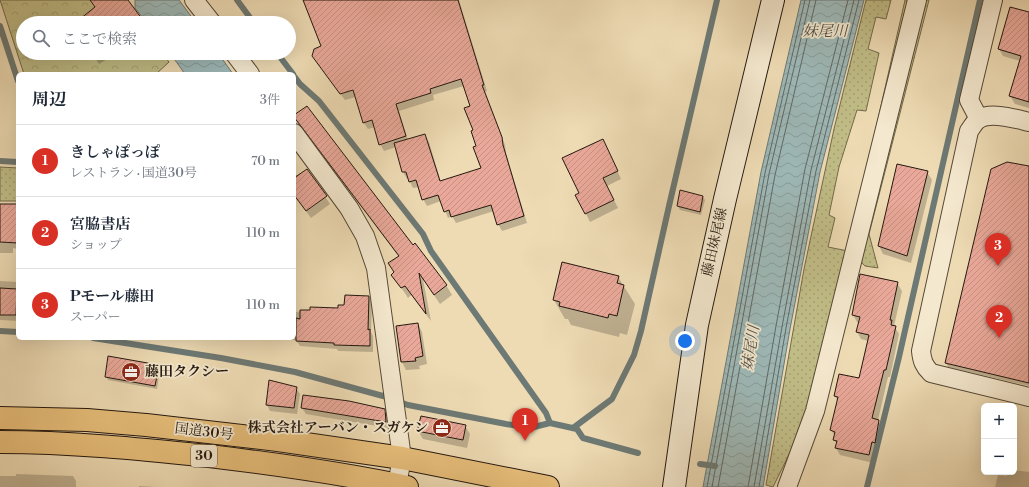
<!DOCTYPE html>
<html lang="ja">
<head>
<meta charset="utf-8">
<style>
  :root { --surface:#fff; --page:#f6f6f7; --text:#1f2937; --muted:#747a83; --line:#e0e1e3; --accent:#d93025 }
  body { margin:0; font-family:"Libre Bodoni","Noto Serif JP",serif; background:var(--page); color:var(--text) }
  .controls { position:absolute; right:12px; bottom:12px; display:grid; overflow:hidden; border-radius:6px; box-shadow:0 4px 16px #0002 }
  .controls button { width:36px; height:36px; display:grid; place-items:center; padding:0; border:0; border-bottom:1px solid var(--line); background:var(--surface); color:var(--text); font:20px sans-serif }
  .you { position:absolute; left:685px; top:341px; width:14px; height:14px; margin:-10px; border:3px solid #fff; border-radius:50%; background:#1a73e8; box-shadow:0 0 0 6px #1a73e833 }
  .badge { display:grid; place-items:center; width:26px; height:26px; border-radius:50%; background:var(--accent); color:#fff; font-size:13px; font-weight:700 }
  .pin { position:absolute; translate:-50% -33px; filter:drop-shadow(0 1px 2px #0008) }
  .pin::after { content:''; position:absolute; top:21px; width:14px; height:12px; background:inherit; clip-path:polygon(0 0,100% 0,50% 100%) }
  .list { margin:0; padding:0; list-style:none }
  h2 { display:flex; justify-content:space-between; align-items:center; height:52px; margin:0; padding:0 16px; font-size:17px }
  h2 small { font-size:13px; font-weight:400; color:var(--muted) }
  .list li { display:grid; grid-template-columns:26px 1fr auto; gap:12px; align-items:center; box-sizing:border-box; height:72px; padding:0 16px; border-top:1px solid var(--line) }
  .list b { display:block; font-size:15px; white-space:nowrap }
  .list p { margin:0; font-size:13px; white-space:nowrap; color:var(--muted) }
  .list em { font-size:13px; font-style:normal; color:var(--muted) }
  .icon { flex:none; width:22px; height:22px; fill:none; stroke:currentColor; stroke-width:2; stroke-linecap:round; stroke-linejoin:round }
  .map { position:relative; flex:none; width:1029px; height:487px; overflow:hidden }
  .search { position:absolute; background:var(--surface); box-shadow:0 4px 16px #0002; left:16px; top:16px; width:280px; height:44px; display:flex; align-items:center; gap:10px; box-sizing:border-box; padding:0 14px; border-radius:22px; color:var(--muted); font-size:15px }
  .panel { position:absolute; background:var(--surface); box-shadow:0 4px 16px #0002; left:16px; top:72px; width:280px; height:268px; border-radius:6px }
  .map>svg:first-child { display:block }
</style>
</head>
<body>
<div class="map">
<svg width="1029" height="487" viewBox="0 0 1029 487">
  <defs>
    <pattern id="grass-dots" width="8" height="8" patternUnits="userSpaceOnUse"><rect width="8" height="8" fill="#c1bd87"/><path d="M2 2h.1M6 6h.1" fill="none" stroke="#a6a273" stroke-width="1.8" stroke-linecap="round"/></pattern>
    <pattern id="forest-crowns" width="20" height="18" patternUnits="userSpaceOnUse"><rect width="20" height="18" fill="#c1bd87"/><path d="M2 6a3 3 0 1 1 6 0M12 15a3 3 0 1 1 6 0" fill="none" stroke="#a6a273"/></pattern>
    <pattern id="water-waves" width="16" height="10" patternUnits="userSpaceOnUse"><rect width="16" height="10" fill="#9eb9b8"/><path d="M0 5q4-4 8 0t8 0" fill="none" stroke="#889e9d"/></pattern>
    <pattern id="building-hatch" width="6" height="6" patternUnits="userSpaceOnUse"><rect width="6" height="6" fill="#e9a899"/><path d="M-1 1l2-2M0 6l6-6M5 7l2-2" fill="none" stroke="#c89083"/></pattern>
  </defs>
  <rect width="100%" height="100%" fill="#eedbb4"/>
  <filter id="stains"><feTurbulence type="fractalNoise" baseFrequency=".005" numOctaves="4"/><feColorMatrix values="0 0 0 0 .2 0 0 0 0 .09 0 0 0 0 .02 0 0 0 .5 -.17"/></filter>
  <radialGradient id="worn" r=".72"><stop offset=".6" stop-color="#630" stop-opacity="0"/><stop offset="1" stop-color="#630" stop-opacity=".3"/></radialGradient>
  <g fill="url(#grass-dots)" stroke="#726a4b">
    <path d="M866 0H891L886 19 876 17 868 49 879 53 866 111 857 110 839 167 829 215 835 218 828 247 848 251 905 0H909L815 394 802 428 773 487 766 485 804 269 834 129Z"/>
    <path d="M922 0H929L869 234 878 268 865 266 857 258Z"/>
    <path d="M0 167 18 168 17 201H0Z"/>
  </g>
  <path fill="url(#forest-crowns)" stroke="#726a4b" d="M0 0H124L99 23H23V53H162L169 62 156 74H24Z"/>
  <g fill="url(#water-waves)" stroke="#6d7974">
    <path d="M135 0H179L196 23H147L135 8Z"/>
    <path d="M801 0H864L820 172 790 329 763 487H703L761 172Z"/>
    <path d="M170 53H218L233 74H185Z"/>
  </g>
  <g fill="#0003" fill-rule="evenodd">
    <path d="M304 0H459L487 91 485 92 505 145 506 153 527 223 502 231 498 224 494 211 456 223 452 216 448 218 441 201 427 206 423 199 419 187 413 188 408 178 407 179 403 172 396 147 384 151 380 144 375 127 368 129 364 123 356 97 345 100 317 63 323 47ZM464 86 471 107 474 131 482 169 441 182 429 142 425 135 408 140 399 111 434 100 433 95Z"/>
    <path d="M1029 13V108L1015 104 1010 96 1020 61 1003 56 999 49Z"/>
    <path d="M92 53H117L99 64Z"/>
    <path d="M295 116 413 246 446 285 452 295 440 304 423 279 431 321 411 295 408 298 393 275 395 273 399 257 300 126Z"/>
    <path d="M607 148 621 179 607 186 618 208 590 222 577 195 580 193Z"/>
    <path d="M1029 167V386L948 367 946 363 992 170Z"/>
    <path d="M307 170 330 204 311 218 294 195V172L298 177Z"/>
    <path d="M927 172 932 180 911 263 883 254 879 246Z"/>
    <path d="M703 197 705 200 701 215 680 210 678 206Z"/>
    <path d="M0 205H18V249L13 248V253H0Z"/>
    <path d="M618 277 635 304 627 335 620 333 619 337 571 325 568 319H565L554 300Z"/>
    <path d="M0 281 18 282V321L0 320Z"/>
    <path d="M897 283 902 291 894 326 899 334 890 377H888L878 420 883 428 879 450 876 449 873 463 840 455 836 448 837 444 834 440 835 436 831 430 838 402 835 396 839 375 860 379 868 341 861 339 857 332 859 323 857 322 853 315Z"/>
    <path d="M369 297 372 303 371 332 373 336V352L338 351 337 349 300 346 296 340H268L267 338H294V312L339 309 345 306Z"/>
    <path d="M418 324 422 332 427 364 419 366 420 369 406 370 402 362 397 327Z"/>
    <path d="M158 366 160 370 157 389 108 380 106 376Z"/>
    <path d="M296 388 300 394 297 414 270 411 267 405Z"/>
    <path d="M302 408 384 410 388 417 389 428 306 414Z"/>
    <path d="M465 426 470 434 467 448 423 439 418 431Z"/>
    <path d="M1014 470 1029 472V487H995L998 475 1007 476 1008 472H1014Z"/>
    <path d="M16 474 73 476 76 481V487H0V476H16Z"/>
    <path d="M139 486 156 487H139Z"/>
  </g>
  <g fill="none" stroke-linecap="round" stroke-linejoin="round">
    <g stroke="#616864" stroke-width="1">
      <path d="M707 487 765 173 805 0"/>
      <path d="M712 487 769 174 810 0"/>
      <path d="M718 487 775 175 816 0"/>
      <path d="M748 487 776 326 805 169 848 0"/>
      <path d="M754 487 782 327 811 170 854 0"/>
      <path d="M759 487 786 328 816 171 859 0"/>
    </g>
    <g stroke="#6d7974" stroke-width="6">
      <path d="M237 0 254 23"/>
      <path d="M0 26 18 81"/>
      <path d="M277 53 293 74"/>
      <path d="M294 76 300 84 319 101 423 234 431 251 546 413 550 423"/>
      <path d="M0 161 18 162"/>
      <path d="M0 331 18 332"/>
      <path d="M93 338 221 358 295 372 383 396 408 405 506 424 530 428 550 423 577 429 583 438 638 453"/>
      <path d="M573 428 612 399 634 355 641 331 669 206 717 0"/>
      <path d="M700 464 715 466"/>
      <path d="M867 487 899 357 980 0"/>
    </g>
  </g>
  <g fill="url(#building-hatch)" stroke="#24180f">
    <path d="M90 0H128L145 23H75L95 7Z"/>
    <path d="M303 0H458L484 85H482L502 137 503 145 524 216 497 225 491 205 451 217 449 210 444 212 438 195 422 200 416 180 409 182 406 172H402L394 143 425 134 440 181 481 168 473 147 476 146 471 131 473 130 464 108 470 106 461 79 430 89 431 93 396 104 406 136 379 145 372 120 363 123 353 90 340 94 312 56 314 49 321 46Z"/>
    <path d="M1010 7 1029 12V102L1009 96 1021 56 998 49Z"/>
    <path d="M307 106 413 245 415 243 447 285 434 295 419 273 426 314 405 286 401 288 391 275 394 272 388 263 399 256 294 117V115Z"/>
    <path d="M603 139 618 171 603 178 614 200 585 214 575 195 579 193 562 158Z"/>
    <path d="M1007 162 1029 166V383L945 363 991 169Z"/>
    <path d="M897 164 928 171 907 256 878 246Z"/>
    <path d="M307 169 327 196 306 211 294 195V178Z"/>
    <path d="M680 190 703 196 700 212 677 206Z"/>
    <path d="M0 204H18V243L0 242Z"/>
    <path d="M562 262 619 276 617 283 624 285 617 316 609 314 608 318 559 306 560 302 553 300Z"/>
    <path d="M860 274 898 282 890 320H892L891 325 896 326 886 370H884L872 418 879 420 875 443 872 442 869 455 835 448 837 441 833 440 835 432 830 430 838 397 834 396 839 374 859 378 869 335 856 332 860 317 852 315Z"/>
    <path d="M0 288 17 289 16 315H0Z"/>
    <path d="M345 295 369 296 368 330 370 329V346L334 345V343L296 341V318L300 319V310H310V307L338 308V305H344Z"/>
    <path d="M418 323 423 356 415 358 416 361 401 362 396 326Z"/>
    <path d="M108 356 159 365 155 386 105 377Z"/>
    <path d="M269 380 297 387 294 408 266 405Z"/>
    <path d="M303 395 349 401 385 409 386 422 301 408Z"/>
    <path d="M421 416 466 425 463 440 417 431Z"/>
  </g>
  <g fill="none" stroke-linecap="round" stroke-linejoin="round">
    <g stroke="#564938" stroke-width="20">
      <g id="street">
        <path d="M194 0 212 23"/>
        <path d="M234 53 250 74"/>
        <path d="M979 119 969 100 993 0"/>
        <path d="M1029 122C1016 119 991 111 979 119 975 121 972 127 969 131L921 351C922 361 924 366 931 373L1029 397"/>
        <path d="M294 133 349 208 365 236 376 268 402 458 397 485"/>
        <path d="M787 487 815 411 917 0"/>
      </g>
    </g>
    <g stroke="#24180f" stroke-width="24">
      <path id="secondary" d="M674 487 697 325 725 199 773 0"/>
    </g>
    <g stroke="#24180f" stroke-width="24">
      <g id="highway">
        <path d="M0 418 87 420 146 425 278 440 402 458 548 487"/>
        <path d="M0 442C70 442 140 449 209 456 275 464 342 473 407 487"/>
      </g>
    </g>
    <use href="#street" stroke="#f4e8ce" stroke-width="18"/>
    <use href="#secondary" stroke="#f4e8ce" stroke-width="22"/>
    <use href="#highway" stroke="#e7be7a" stroke-width="22"/>
  </g>
  <defs>
    <g id="office-disc" transform="scale(1)"><circle r="9.5" fill="#8f2418" stroke="#f4e8ce"/><path d="M-6-3h4V-5.5h4V-3h4V5H-6ZM-1-4.5V-3h2v-1.5ZM-6 0V1H6V0Z" fill="#fff"/></g>
  </defs>
  <g fill-rule="evenodd">
    <use href="#office-disc" x="131" y="372"/>
    <use href="#office-disc" x="442" y="428"/>
  </g>
  <g text-anchor="middle" dominant-baseline="central" stroke-width="3.5" stroke-linejoin="round" paint-order="stroke">
    <rect fill="#f4e8ce" stroke="#625648" stroke-width="1" x="191" y="445" width="26" height="22" rx="3"/>
    <g font-size="13" font-weight="bold" fill="#24180f">
      <text x="204" y="456">30</text>
    </g>
    <g font-size="14" fill="#24180f" stroke="#f4e8ce">
      <text transform="translate(715 242) rotate(-77)">藤田妹尾線</text>
      <text transform="translate(204 432) rotate(7)">国道30号</text>
    </g>
    <g font-size="14" font-weight="bold" fill="#24180f" stroke="#f4e8ce" text-anchor="start">
      <text x="145" y="372">藤田タクシー</text>
      <text x="428" y="428" text-anchor="end">株式会社アーバン・スガケン</text>
    </g>
    <g font-size="15" font-style="italic" fill="#4f504a" stroke="#f4e8ce">
      <text x="825" y="31">妹尾川</text>
      <text transform="translate(751 348) rotate(-81)">妹尾川</text>
    </g>
  </g>
  <rect width="100%" height="100%" filter="url(#stains)"/>
  <rect width="100%" height="100%" fill="url(#worn)"/>
</svg>
<div class="controls">
<button>+</button>
<button>−</button>
</div>
<div class="you"></div>
<div class="pin badge" style="left:525px;top:441px">1</div>
<div class="pin badge" style="left:999px;top:338px">2</div>
<div class="pin badge" style="left:998px;top:266px">3</div>
<div class="search"><svg class="icon" aria-label="search" viewBox="0 0 24 24"><circle cx="10" cy="10" r="6"/><path d="M15 15l6 6"/></svg>ここで検索</div>
<section class="panel">
<h2>周辺<small>3件</small></h2>
<ul class="list">
<li><span class="badge">1</span><div><b>きしゃぽっぽ</b><p>レストラン · 国道30号</p></div><em>70 m</em></li>
<li><span class="badge">2</span><div><b>宮脇書店</b><p>ショップ</p></div><em>110 m</em></li>
<li><span class="badge">3</span><div><b>Pモール藤田</b><p>スーパー</p></div><em>110 m</em></li>
</ul>
</section>
</div>
</body>
</html>
